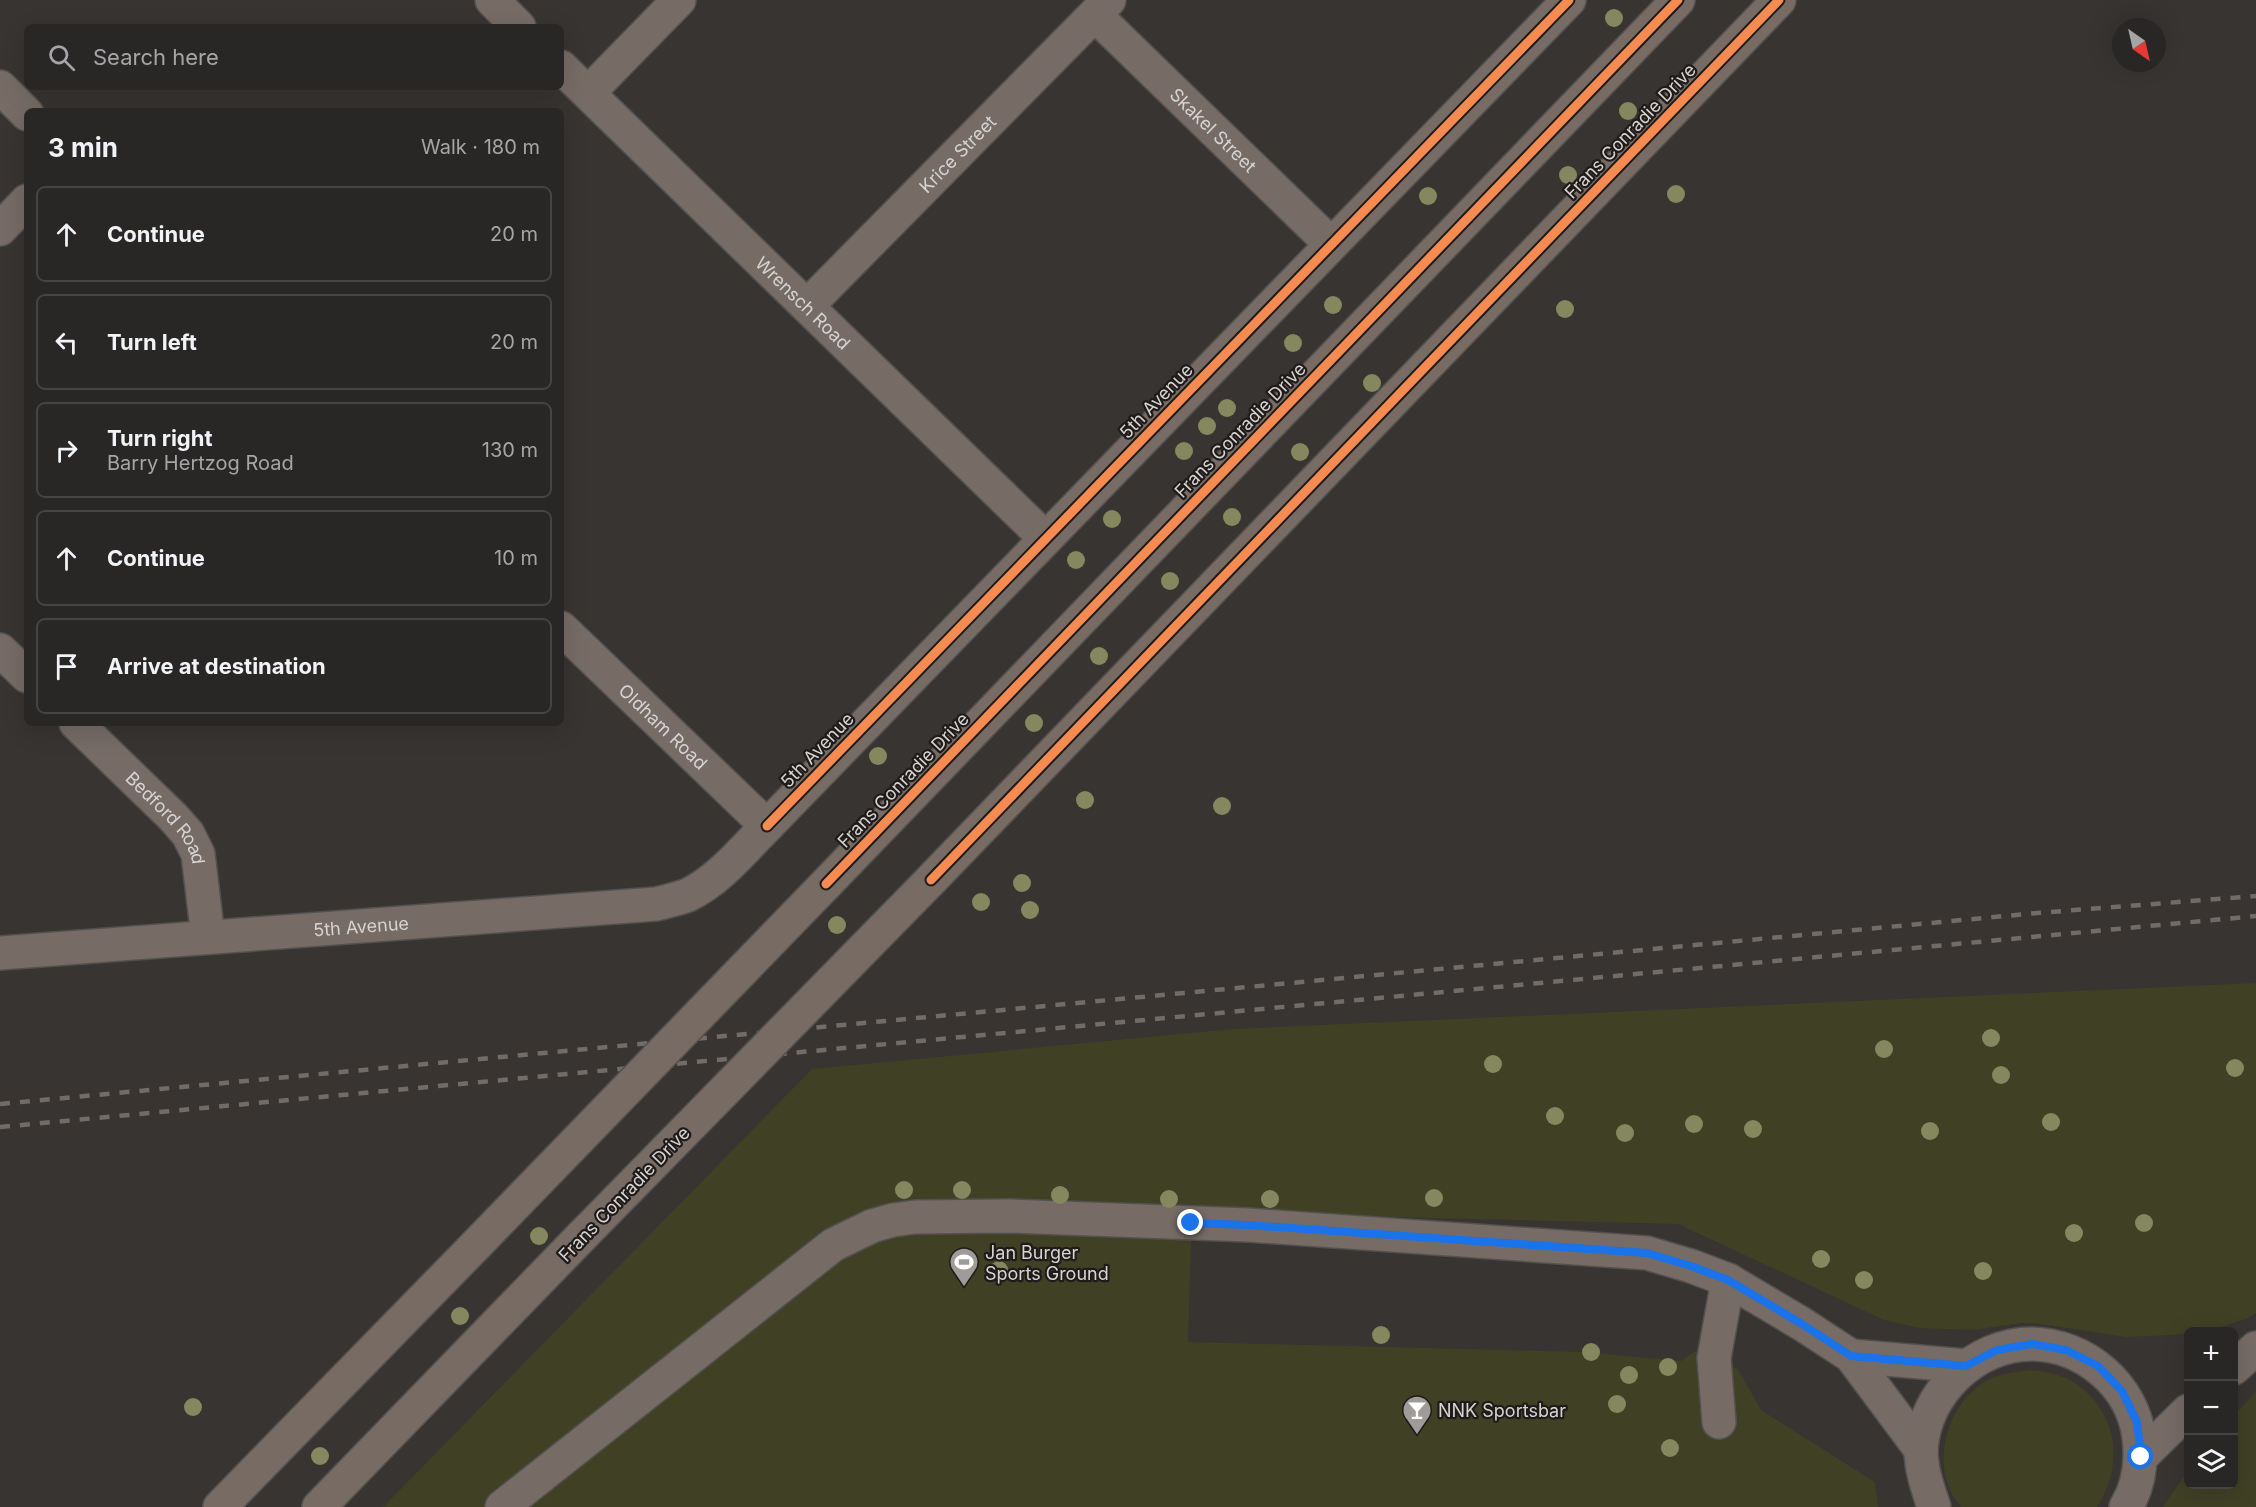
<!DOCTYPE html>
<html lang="en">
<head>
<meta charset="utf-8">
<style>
  :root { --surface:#292726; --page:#312f2e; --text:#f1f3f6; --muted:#a5a5a7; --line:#454443 }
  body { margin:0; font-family:Inter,sans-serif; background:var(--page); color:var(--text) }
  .controls { position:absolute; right:18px; bottom:18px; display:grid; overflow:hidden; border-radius:9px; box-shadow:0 6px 24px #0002 }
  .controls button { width:54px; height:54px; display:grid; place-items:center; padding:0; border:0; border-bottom:2px solid var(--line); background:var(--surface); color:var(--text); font:30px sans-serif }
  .compass { position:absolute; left:2112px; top:18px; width:54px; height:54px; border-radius:50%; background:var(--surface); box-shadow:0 6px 24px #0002; rotate:146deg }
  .stop { position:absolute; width:18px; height:18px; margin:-14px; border:4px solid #1a73e8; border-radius:50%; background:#fff }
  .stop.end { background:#1a73e8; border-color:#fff; box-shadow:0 2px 6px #0008 }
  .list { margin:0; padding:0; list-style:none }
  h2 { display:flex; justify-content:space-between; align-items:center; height:78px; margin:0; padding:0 24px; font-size:26px }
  h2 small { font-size:20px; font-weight:400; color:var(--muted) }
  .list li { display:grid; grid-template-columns:39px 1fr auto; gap:18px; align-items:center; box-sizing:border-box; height:96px; margin:0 12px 12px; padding:0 12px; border:2px solid var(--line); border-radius:9px }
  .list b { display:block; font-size:22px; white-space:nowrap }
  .list p { margin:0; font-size:20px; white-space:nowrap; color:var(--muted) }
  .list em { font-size:20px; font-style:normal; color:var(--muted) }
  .icon { flex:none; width:33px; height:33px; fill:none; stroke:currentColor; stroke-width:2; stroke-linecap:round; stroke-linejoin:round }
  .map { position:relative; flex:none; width:2256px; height:1507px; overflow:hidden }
  .search { position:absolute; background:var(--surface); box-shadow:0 6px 24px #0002; left:24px; top:24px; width:540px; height:66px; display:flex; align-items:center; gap:15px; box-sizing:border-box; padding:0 21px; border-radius:9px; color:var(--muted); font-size:22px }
  .panel { position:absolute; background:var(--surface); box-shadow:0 6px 24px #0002; left:24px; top:108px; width:540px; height:618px; border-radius:9px }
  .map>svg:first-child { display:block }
</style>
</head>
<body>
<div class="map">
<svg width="2256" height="1507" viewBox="0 0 2256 1507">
  <rect width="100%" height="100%" fill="#373432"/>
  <g fill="#3f4024">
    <path d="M2256 983V1313L2248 1318 2212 1330 2172 1335 2126 1337 2041 1324 2022 1323 1972 1330 1919 1328 1884 1320 1678 1224 1192 1212 1188 1342 1583 1352 1681 1361 1695 1351 1738 1369 1761 1410 1875 1482 1878 1507H383L812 1069 1233 1029Z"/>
    <path d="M2031 1370C2046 1372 2062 1374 2075 1383 2119 1413 2124 1465 2097 1507H1961C1928 1470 1945 1405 1986 1381 2000 1373 2016 1372 2031 1370Z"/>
    <path d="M2256 1392V1507H2163L2188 1470V1484H2234V1415Z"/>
  </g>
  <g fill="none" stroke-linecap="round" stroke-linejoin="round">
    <g stroke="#53514f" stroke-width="36">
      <g id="minor">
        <path d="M492 0 519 27"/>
        <path id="s1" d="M1095 15 1331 244"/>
        <path id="s2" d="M561 67 1045 538"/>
        <path d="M0 87 27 114"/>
        <path d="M588 93 679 0"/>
        <path d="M0 229 27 201"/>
        <path id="s3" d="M807 306 1109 0"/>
        <path id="s4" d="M561 628 767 826"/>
        <path d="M0 650 27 676"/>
        <path id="s5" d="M76 723 173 817 188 834 198 854 208 937"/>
        <path id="s6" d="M0 953 656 904C667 901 678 899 688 895 719 880 743 850 767 826L1569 0"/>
        <path d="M1851 1356 1966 1366"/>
        <path d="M2234 1368 2256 1348"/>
        <path d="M1719 1422 1714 1358 1728 1280"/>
        <path d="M2141 1457 2188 1411"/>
        <path d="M502 1507 833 1245 872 1226 893 1220 915 1217 1009 1216 1248 1225 1647 1253 1691 1266 1728 1280 1802 1324 1851 1356 1921 1450"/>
        <path d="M1934 1507C1928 1489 1921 1470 1921 1450 1924 1393 1975 1344 2032 1344 2085 1345 2132 1385 2139 1437 2142 1462 2139 1486 2126 1507"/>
      </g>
    </g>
    <g stroke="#53514f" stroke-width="36">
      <g id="major">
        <path d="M931 880 1779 0"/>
        <path d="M826 884 1678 0"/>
        <path d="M220 1507 474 1247"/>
        <path d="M319 1507 581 1237"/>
      </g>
    </g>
    <use href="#minor" stroke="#766b65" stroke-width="33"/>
    <use href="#major" stroke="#786b64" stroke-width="33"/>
    <g stroke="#726c69" stroke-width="4.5" stroke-dasharray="10 10" stroke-linecap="butt">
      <path d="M0 1104 2037 913 2256 896"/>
      <path d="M0 1127 2256 916"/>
    </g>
    <g stroke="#53514f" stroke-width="36" stroke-linecap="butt">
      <g id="major-bridge">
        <path d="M581 1237 931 880"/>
        <path d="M474 1247 826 884"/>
      </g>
    </g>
    <use href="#major-bridge" stroke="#786b64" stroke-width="33"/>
    <g stroke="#1e1b1a" stroke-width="13">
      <g id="cycleway">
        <path d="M767 826 1569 0"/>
        <path d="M931 880 1779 0"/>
        <path d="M826 884 1678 0"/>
      </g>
    </g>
    <use href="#cycleway" stroke="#f68b52" stroke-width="9"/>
  </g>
  <g fill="#85875e">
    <circle cx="1614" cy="18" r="9"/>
    <circle cx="1628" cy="111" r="9"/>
    <circle cx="1568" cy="175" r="9"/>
    <circle cx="1676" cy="194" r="9"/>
    <circle cx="1428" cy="196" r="9"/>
    <circle cx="1333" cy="305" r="9"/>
    <circle cx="1565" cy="309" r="9"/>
    <circle cx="1293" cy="343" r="9"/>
    <circle cx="1372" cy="383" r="9"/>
    <circle cx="1227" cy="408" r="9"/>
    <circle cx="1207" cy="426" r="9"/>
    <circle cx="1184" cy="451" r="9"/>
    <circle cx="1300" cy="452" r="9"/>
    <circle cx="1232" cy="517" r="9"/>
    <circle cx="1112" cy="519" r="9"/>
    <circle cx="1076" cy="560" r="9"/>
    <circle cx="1170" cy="581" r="9"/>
    <circle cx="1099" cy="656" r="9"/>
    <circle cx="1034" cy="723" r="9"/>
    <circle cx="878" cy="756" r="9"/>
    <circle cx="1085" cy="800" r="9"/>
    <circle cx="1222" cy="806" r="9"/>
    <circle cx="1022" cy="883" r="9"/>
    <circle cx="981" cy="902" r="9"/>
    <circle cx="1030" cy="910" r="9"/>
    <circle cx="837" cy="925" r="9"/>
    <circle cx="1991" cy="1038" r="9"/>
    <circle cx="1884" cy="1049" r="9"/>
    <circle cx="1493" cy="1064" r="9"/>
    <circle cx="2235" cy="1068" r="9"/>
    <circle cx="2001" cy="1075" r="9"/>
    <circle cx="1555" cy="1116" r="9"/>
    <circle cx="2051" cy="1122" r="9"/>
    <circle cx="1694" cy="1124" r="9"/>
    <circle cx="1753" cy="1129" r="9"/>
    <circle cx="1930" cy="1131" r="9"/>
    <circle cx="1625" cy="1133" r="9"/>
    <circle cx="904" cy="1190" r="9"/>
    <circle cx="962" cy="1190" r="9"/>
    <circle cx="1060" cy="1195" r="9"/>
    <circle cx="1434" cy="1198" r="9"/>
    <circle cx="1169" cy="1199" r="9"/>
    <circle cx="1270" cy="1199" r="9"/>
    <circle cx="2144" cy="1223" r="9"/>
    <circle cx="2074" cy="1233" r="9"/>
    <circle cx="539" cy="1236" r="9"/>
    <circle cx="1821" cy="1259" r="9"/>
    <circle cx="999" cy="1270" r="9"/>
    <circle cx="1983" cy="1271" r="9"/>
    <circle cx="1864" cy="1280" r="9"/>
    <circle cx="460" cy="1316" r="9"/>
    <circle cx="1381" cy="1335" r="9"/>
    <circle cx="1591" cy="1352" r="9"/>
    <circle cx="1668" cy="1367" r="9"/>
    <circle cx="1629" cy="1375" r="9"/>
    <circle cx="1617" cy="1404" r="9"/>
    <circle cx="193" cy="1407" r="9"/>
    <circle cx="1670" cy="1448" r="9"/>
    <circle cx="320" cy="1456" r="9"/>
  </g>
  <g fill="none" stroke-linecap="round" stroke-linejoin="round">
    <path stroke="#1a73e8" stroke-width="8" d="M1191 1223 1248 1225 1647 1253 1691 1266 1728 1280 1802 1324 1851 1356 1966 1366 1997 1350 2032 1344 2066 1350 2098 1366 2122 1391 2137 1422 2141 1457"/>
  </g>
  <defs>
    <g id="stadium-pin" transform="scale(1.5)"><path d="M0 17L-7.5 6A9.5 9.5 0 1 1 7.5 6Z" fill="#9e9b99" stroke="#1e1b1a"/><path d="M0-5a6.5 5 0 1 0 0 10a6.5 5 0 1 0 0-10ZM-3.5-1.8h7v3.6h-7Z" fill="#fff"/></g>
    <g id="bar-pin" transform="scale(1.5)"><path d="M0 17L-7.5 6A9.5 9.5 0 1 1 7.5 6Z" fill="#9e9b99" stroke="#1e1b1a"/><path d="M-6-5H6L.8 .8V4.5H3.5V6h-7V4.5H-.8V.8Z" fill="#fff"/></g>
  </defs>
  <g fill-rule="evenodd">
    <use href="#stadium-pin" x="964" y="1262"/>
    <use href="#bar-pin" x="1417" y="1410"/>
  </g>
  <g text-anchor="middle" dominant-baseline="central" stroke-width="4.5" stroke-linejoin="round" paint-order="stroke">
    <g font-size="18" fill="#d6d3d1" stroke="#1e1b1a">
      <text stroke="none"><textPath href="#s1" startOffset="165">Skakel Street</textPath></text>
      <text transform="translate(1630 131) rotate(-46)">Frans Conradie Drive</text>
      <text stroke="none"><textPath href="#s3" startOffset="214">Krice Street</textPath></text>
      <text stroke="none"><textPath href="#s2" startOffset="338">Wrensch Road</textPath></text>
      <text transform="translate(1156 401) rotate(-46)">5th Avenue</text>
      <text transform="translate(1240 430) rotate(-46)">Frans Conradie Drive</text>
      <text stroke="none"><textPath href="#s4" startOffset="142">Oldham Road</textPath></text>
      <text transform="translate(817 750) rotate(-46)">5th Avenue</text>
      <text transform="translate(903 780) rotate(-46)">Frans Conradie Drive</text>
      <text stroke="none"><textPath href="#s5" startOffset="132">Bedford Road</textPath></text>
      <text stroke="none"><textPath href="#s6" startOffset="362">5th Avenue</textPath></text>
      <text transform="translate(624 1194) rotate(-46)">Frans Conradie Drive</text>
    </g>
    <g font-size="18" fill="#d6d3d1" stroke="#1e1b1a" text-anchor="start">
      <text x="985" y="1252">Jan Burger<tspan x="985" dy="21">Sports Ground</tspan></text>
      <text x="1438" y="1410">NNK Sportsbar</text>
    </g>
  </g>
</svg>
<div class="controls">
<button>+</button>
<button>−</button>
<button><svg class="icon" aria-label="layers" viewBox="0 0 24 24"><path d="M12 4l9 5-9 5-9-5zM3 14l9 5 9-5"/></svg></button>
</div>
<svg class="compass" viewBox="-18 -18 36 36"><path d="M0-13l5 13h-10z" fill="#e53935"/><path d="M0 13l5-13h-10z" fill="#a5a5a7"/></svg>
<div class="stop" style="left:2141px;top:1457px"></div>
<div class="stop end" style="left:1191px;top:1223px"></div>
<div class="search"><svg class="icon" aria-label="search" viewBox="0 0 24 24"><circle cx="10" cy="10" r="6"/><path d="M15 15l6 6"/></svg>Search here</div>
<section class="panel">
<h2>3 min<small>Walk · 180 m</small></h2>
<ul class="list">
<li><svg class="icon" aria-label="ahead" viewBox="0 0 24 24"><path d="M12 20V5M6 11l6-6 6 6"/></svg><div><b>Continue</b></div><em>20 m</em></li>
<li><svg class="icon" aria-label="left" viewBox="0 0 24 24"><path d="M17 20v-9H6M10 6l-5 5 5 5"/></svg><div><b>Turn left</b></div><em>20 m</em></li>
<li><svg class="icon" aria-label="right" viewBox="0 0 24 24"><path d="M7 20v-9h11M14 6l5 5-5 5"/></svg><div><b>Turn right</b><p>Barry Hertzog Road</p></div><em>130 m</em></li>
<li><svg class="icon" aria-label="ahead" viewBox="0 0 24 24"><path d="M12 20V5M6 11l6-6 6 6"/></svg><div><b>Continue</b></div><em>10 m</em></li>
<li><svg class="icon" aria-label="arrive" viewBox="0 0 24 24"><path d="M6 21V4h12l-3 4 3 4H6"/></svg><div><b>Arrive at destination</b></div></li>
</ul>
</section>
</div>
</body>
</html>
